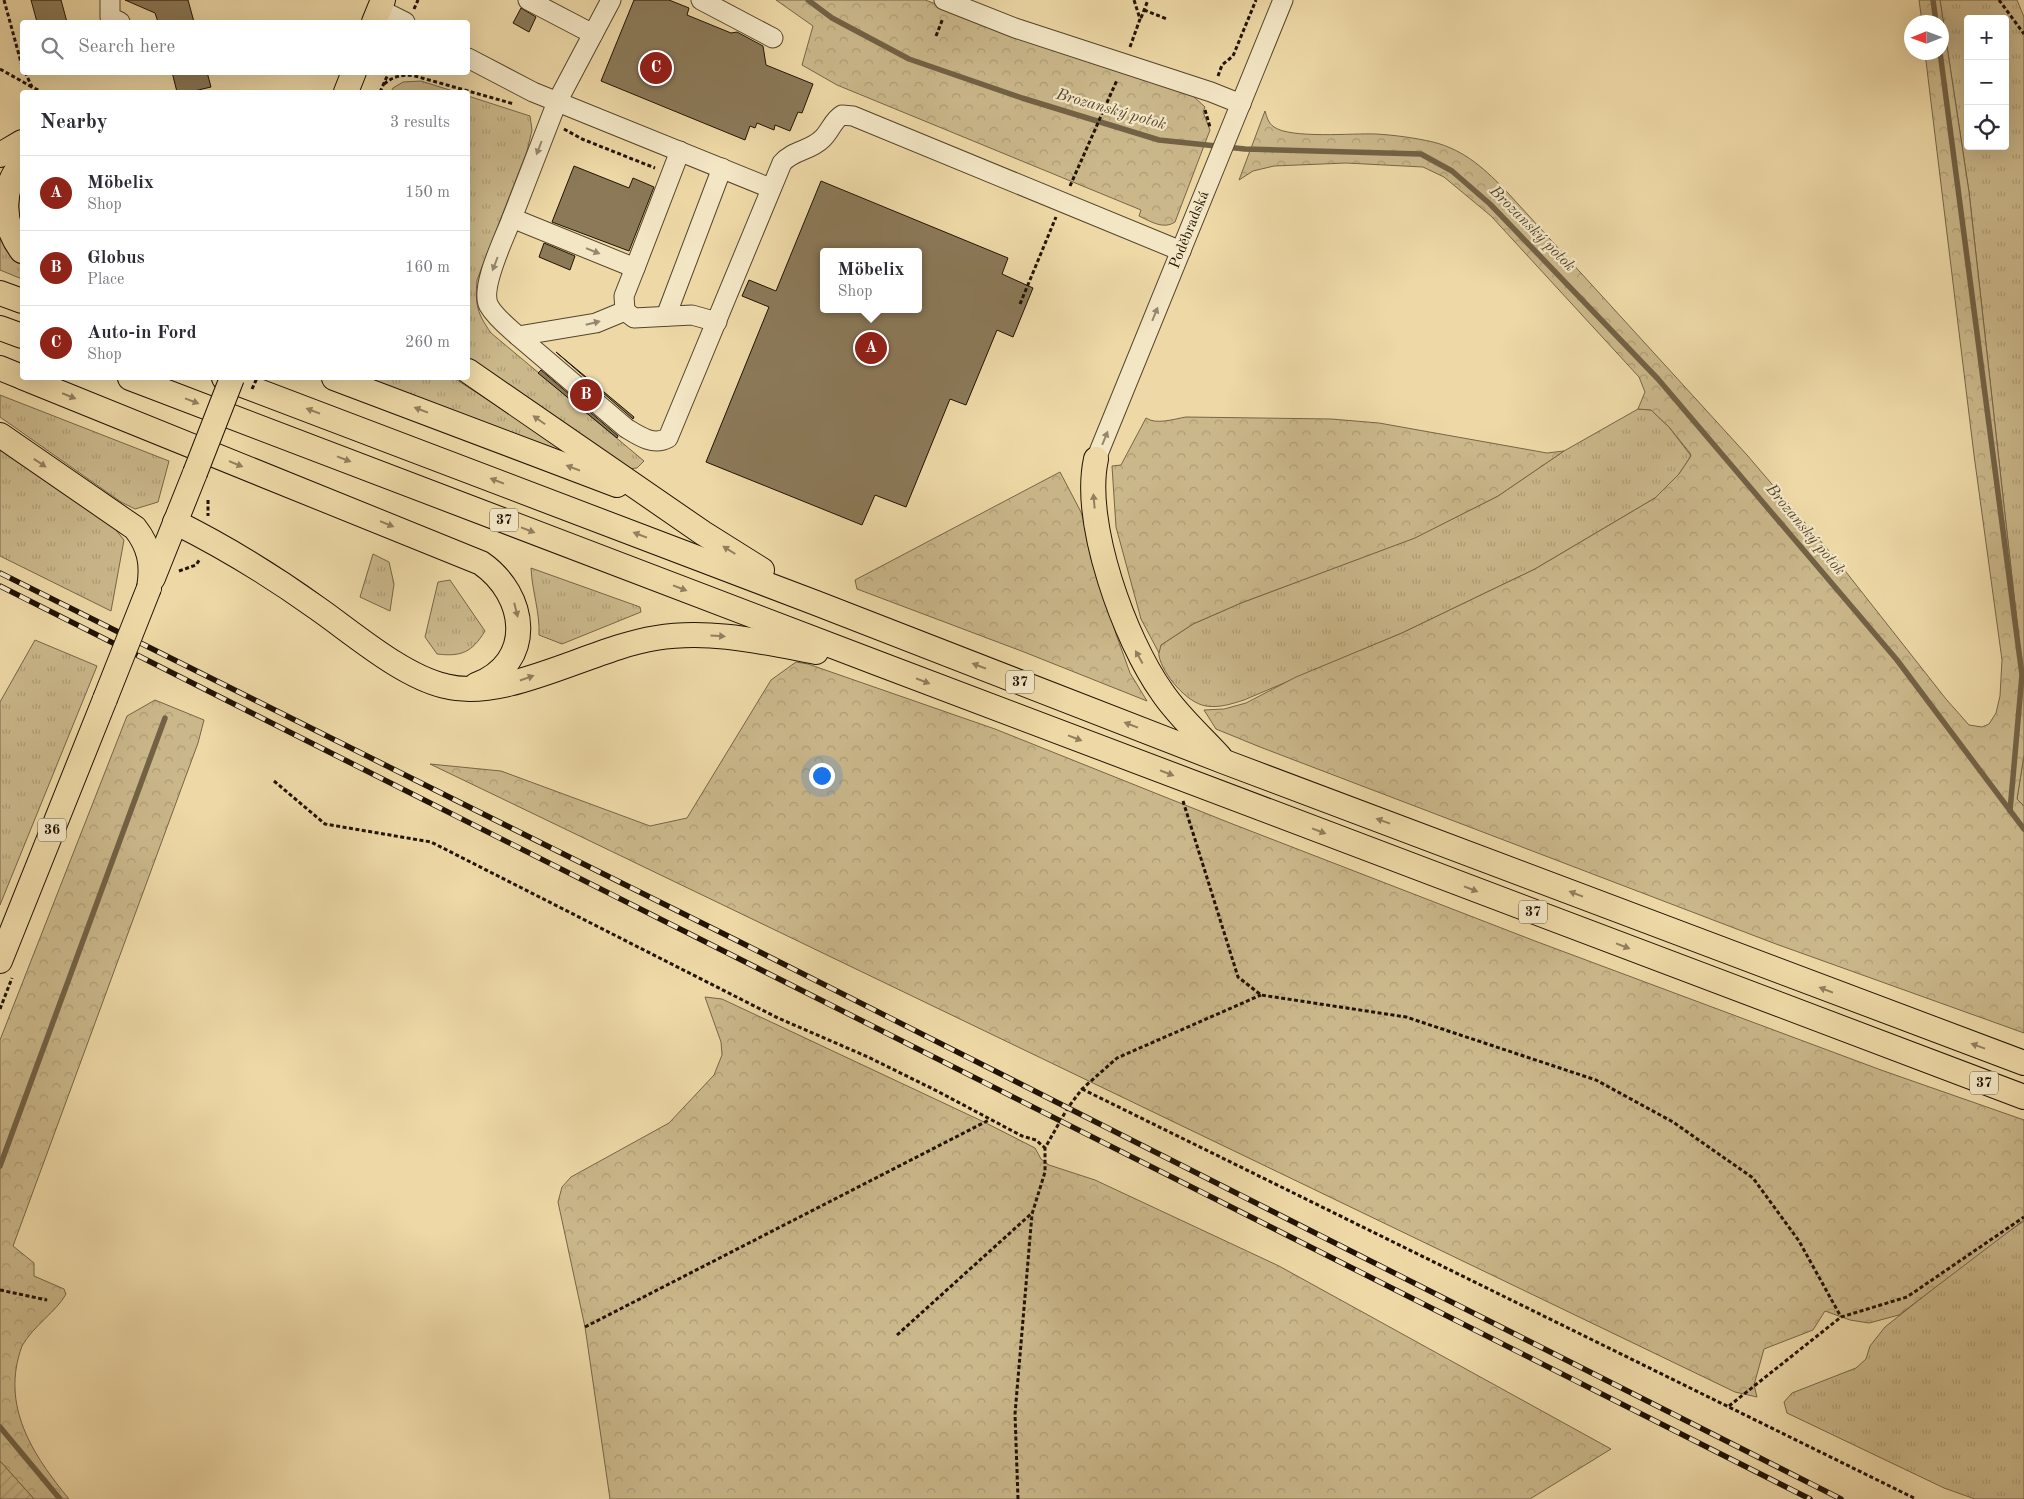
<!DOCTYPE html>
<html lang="en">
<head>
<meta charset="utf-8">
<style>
  :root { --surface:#fff; --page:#f2f2f3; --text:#2b2b33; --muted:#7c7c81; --line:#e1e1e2; --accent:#8f2418 }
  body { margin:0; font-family:"Old Standard TT",serif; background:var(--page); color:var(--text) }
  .controls { position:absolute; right:15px; top:15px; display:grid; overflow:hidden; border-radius:5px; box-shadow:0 5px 20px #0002 }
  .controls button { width:45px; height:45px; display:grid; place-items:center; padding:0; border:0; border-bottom:1px solid var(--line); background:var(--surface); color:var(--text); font:25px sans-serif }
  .compass { position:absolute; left:1904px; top:15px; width:45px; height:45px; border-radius:50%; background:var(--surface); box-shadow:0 5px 20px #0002; rotate:269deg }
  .you { position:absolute; left:821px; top:775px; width:18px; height:18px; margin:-12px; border:4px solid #fff; border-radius:50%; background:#1a73e8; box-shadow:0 0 0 8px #1a73e833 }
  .badge { display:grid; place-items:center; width:32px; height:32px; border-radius:50%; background:var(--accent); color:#fff; font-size:16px; font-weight:700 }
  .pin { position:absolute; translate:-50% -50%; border:2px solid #fff; box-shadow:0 1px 5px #0006 }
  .popup { position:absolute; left:820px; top:248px; width:102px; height:65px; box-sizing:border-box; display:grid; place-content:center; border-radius:5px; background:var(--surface); filter:drop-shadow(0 1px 4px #0005); font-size:16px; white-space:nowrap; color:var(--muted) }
  .popup b { font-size:19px; color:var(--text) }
  .popup::after { content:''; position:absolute; left:50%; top:100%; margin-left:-10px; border:10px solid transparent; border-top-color:var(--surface) }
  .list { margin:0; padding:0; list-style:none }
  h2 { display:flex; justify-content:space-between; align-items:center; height:65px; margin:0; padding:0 20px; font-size:21px }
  h2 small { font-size:16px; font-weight:400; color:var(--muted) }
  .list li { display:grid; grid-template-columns:32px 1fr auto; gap:15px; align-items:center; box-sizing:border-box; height:75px; padding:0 20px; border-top:1px solid var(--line) }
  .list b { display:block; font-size:19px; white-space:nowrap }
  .list p { margin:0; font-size:16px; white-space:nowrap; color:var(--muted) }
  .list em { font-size:16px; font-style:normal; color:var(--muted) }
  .icon { flex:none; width:28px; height:28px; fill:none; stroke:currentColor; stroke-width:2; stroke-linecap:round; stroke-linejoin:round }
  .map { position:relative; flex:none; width:2024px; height:1499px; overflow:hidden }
  .search { position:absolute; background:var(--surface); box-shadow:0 5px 20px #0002; left:20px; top:20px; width:450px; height:55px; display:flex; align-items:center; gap:12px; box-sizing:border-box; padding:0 18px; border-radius:5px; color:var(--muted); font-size:19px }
  .panel { position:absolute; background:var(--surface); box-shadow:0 5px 20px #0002; left:20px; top:90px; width:450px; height:290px; border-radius:5px }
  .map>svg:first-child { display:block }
</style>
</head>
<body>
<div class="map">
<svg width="2024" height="1499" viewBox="0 0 2024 1499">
  <defs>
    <pattern id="grass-tufts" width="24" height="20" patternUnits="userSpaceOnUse" patternTransform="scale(1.25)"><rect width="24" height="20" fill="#cab78a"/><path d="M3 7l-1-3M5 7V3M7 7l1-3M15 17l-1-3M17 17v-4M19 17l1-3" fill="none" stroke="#ad9c75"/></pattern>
    <pattern id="forest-crowns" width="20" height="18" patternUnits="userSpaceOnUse" patternTransform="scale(1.25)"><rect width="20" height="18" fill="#cab78a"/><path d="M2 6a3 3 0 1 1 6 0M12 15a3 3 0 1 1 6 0" fill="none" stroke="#ad9c75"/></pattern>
    <pattern id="garden-furrows" width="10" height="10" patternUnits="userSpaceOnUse" patternTransform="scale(1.25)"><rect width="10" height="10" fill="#cab78a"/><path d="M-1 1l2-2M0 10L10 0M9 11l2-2" fill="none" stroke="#ad9c75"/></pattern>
  </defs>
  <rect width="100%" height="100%" fill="#edd8a6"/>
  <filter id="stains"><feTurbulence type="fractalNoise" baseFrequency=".004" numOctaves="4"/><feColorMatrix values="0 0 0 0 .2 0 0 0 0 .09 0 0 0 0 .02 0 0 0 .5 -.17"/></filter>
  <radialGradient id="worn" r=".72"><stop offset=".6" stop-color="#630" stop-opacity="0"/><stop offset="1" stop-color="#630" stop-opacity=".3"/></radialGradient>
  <g fill="url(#grass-tufts)" stroke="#766546" fill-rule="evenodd">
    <path d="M1940 0H2017L2024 17V685L1969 192ZM1968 19H2005V146H1968Z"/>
    <path d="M421 81 456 92H391L393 88 403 82Z"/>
    <path d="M468 96 530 116 532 130 527 151 477 280C475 305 477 313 491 333L644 461 637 468 628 469 468 359Z"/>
    <path d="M22 187V231C15 217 17 201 22 187Z"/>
    <path d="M0 233 9 250 22 263V279L0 270Z"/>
    <path d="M364 378H454L580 460Z"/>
    <path d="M0 395 169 461 158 502 135 509 121 502 0 417Z"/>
    <path d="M1638 409 1651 410 1669 427 1691 456 1679 474 1655 498 1535 569 1402 633 1244 700C1231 704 1220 708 1206 706 1187 703 1163 675 1159 656 1158 653 1160 648 1161 645L1193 624 1241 603 1414 538 1498 496 1564 451Z"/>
    <path d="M0 449 112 525 124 540 111 611 0 556Z"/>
    <path d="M373 554 389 562 394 584 390 611 360 597Z"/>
    <path d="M531 568 640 607 641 612 562 644 539 635C540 612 532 591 531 568Z"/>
    <path d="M450 580 485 631C472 652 462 657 437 654L425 637 438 582Z"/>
    <path d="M35 640 97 666 0 905V702Z"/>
    <path d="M2024 755V806L2017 799Z"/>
    <path d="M2024 1221V1499H1975L1944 1488 1787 1413 1784 1402 1792 1393 1856 1368 1866 1359 1870 1346 1885 1327 1982 1250Z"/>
  </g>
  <g fill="url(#forest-crowns)" stroke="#766546">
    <path d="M776 0H925L1193 96 1205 107 1203 112 1210 130 1175 222C1163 230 1150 221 1139 216L1141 210 837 85 802 65 813 26Z"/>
    <path d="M1919 0H1940L1969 192 2024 685V755L2017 799 2024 806V1033L1776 944 1260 747 1216 729 1204 710 1224 709 1246 703 1296 677 1402 633 1535 569 1655 498 1679 474 1691 456 1690 453 1669 427 1651 410 1638 409 1645 392 1639 377 1491 216 1444 177 1423 167 1346 163 1274 166 1253 171 1239 180 1265 111C1267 117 1268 123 1274 127 1291 139 1353 133 1376 134 1394 135 1416 138 1433 142 1465 150 1486 170 1508 193L1747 455 1835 558 1946 699 1969 725 1982 727 1989 724 1996 713 2000 696 2002 660 1974 455 1925 53 1942 52V22H1922Z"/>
    <path d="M1186 417 1331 419 1379 423 1547 453 1564 451 1498 496 1415 538 1241 603 1193 624 1161 645 1159 653 1141 619 1116 527 1112 466 1121 465 1146 418C1156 425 1174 419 1186 417Z"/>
    <path d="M1060 472 1081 512 1116 634 1130 673 1147 701 1024 652 857 589 855 580Z"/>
    <path d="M796 662 808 664 995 729 1230 823 1535 941 1881 1070 2024 1120V1220L1899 1315 1869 1323 1850 1320 1825 1311 1813 1330 1764 1349 1754 1385 1757 1397 1735 1392 430 764 501 771 650 826 687 818 771 680Z"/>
    <path d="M155 700 204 720 198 743 13 1246 34 1263V1276L64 1289 66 1294C57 1311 33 1326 22 1346 0 1406 33 1455 69 1499H34L0 1461V1040L127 716Z"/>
    <path d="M705 997 722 999 984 1122 1035 1148 1041 1159 1049 1165 1095 1180 1279 1266 1611 1449 1530 1499H610L585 1327 558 1202 562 1187 571 1177 669 1123 714 1075 722 1055 721 1042Z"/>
  </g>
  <path fill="url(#garden-furrows)" stroke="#766546" d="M0 1461 34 1499H0Z"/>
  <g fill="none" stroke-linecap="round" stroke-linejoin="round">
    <g stroke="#726144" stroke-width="5.5">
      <path d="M808 0 832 18 909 59 1022 98 1159 140 1245 149 1421 154 1452 171 1490 204 1658 379 1897 660 2024 829"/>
      <path d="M1933 0 1936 22"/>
      <path d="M1940 52 2022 675 2010 811"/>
      <path d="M0 1166 165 718"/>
      <path d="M0 1427 60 1499"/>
    </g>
  </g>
  <g fill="#8b7958" stroke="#211303" fill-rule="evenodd">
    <path d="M31 0H61L67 22H37Z"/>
    <path d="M125 0H188L194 22H158L155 13Z"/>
    <path d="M634 0H669L689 8 687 15 731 33 737 32 763 46 766 65 813 84 802 113 798 112 790 131 775 125 774 130 757 123 755 128 750 126 745 140 601 81Z"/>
    <path d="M521 8 536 17 529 32 513 23Z"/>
    <path d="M172 72H207L211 87 190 92H177Z"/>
    <path d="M574 166 629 188 633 178 654 187 629 251 552 222Z"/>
    <path d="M821 181 1008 258 1002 274 1033 288 1013 337 997 330 966 405 950 399 906 507 875 495 862 525 706 462 769 307 742 296 749 280 776 291ZM824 252H918V309H824Z"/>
    <path d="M544 243 575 256 570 270 539 257Z"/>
    <path d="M556 352 634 417 633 419Z"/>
    <path d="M541 370 618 436 617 438 538 373Z"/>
  </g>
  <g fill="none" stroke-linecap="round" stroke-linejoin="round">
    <g stroke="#54442c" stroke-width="21">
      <g id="minor">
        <path d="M110 0V17L120 22"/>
        <path d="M528 0 593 34"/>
        <path d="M611 0 557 102 512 218 635 268 680 151"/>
        <path d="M701 0 773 38"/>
        <path d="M944 0 1015 28 1211 92 1241 104"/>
        <path d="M379 9 405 22"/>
        <path d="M468 58 533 92 770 188"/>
        <path d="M512 218C505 237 479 288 489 306 496 318 508 327 518 336L596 323 625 311 624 296 635 268"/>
        <path d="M625 311 634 318 692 315 717 322"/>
        <path d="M666 316 722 168"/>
        <path d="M518 336 626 428C639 436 653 446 668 438L782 163C793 150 810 151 822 139 830 132 833 120 842 115L853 116 1181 251"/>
        <path d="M1096 459 1283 0"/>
      </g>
    </g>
    <g stroke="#211303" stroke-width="26">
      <g id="major">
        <path d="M374 22 383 0"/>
        <path d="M346 92 354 72"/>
        <path d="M0 155 22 142"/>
        <path d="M22 163C0 189 2 225 22 251"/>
        <path d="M0 293 22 301"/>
        <path d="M0 328 22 336"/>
        <path d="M0 368 22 377"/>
        <path d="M468 371 703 533 762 570"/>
        <path d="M24 378 481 563C527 595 536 662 476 685"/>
        <path d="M130 378 877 663 2024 1097"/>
        <path d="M224 378 816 603 1225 762 2024 1063"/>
        <path d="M334 378 617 485"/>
        <path d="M0 435 135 528C150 547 153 565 149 588"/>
        <path d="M1096 459C1082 523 1125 640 1162 692 1178 716 1201 736 1220 757"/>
        <path d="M175 522C225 547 271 575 317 608 353 633 402 676 445 686 507 702 591 648 656 638 710 629 763 642 816 652"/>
        <path d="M153 578 195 473"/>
        <path d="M0 961 105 699"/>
      </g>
    </g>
    <g stroke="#211303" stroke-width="3" stroke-dasharray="4 2.5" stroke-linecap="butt">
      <path d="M4 0 22 66"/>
      <path d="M1999 0 2024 34"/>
      <path d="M414 9 418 0"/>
      <path d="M1144 10 1167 19"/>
      <path d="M1141 18 1148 0"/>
      <path d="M936 36 943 18"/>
      <path d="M1130 47 1140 19 1134 0"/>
      <path d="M0 69 32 87"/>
      <path d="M25 72 32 87 42 92"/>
      <path d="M1218 76 1222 65 1233 56 1256 0"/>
      <path d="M384 84C394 76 402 74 415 76L514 104"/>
      <path d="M380 92 389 72"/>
      <path d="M1205 110 1210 127"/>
      <path d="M564 129 582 139 655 168"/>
      <path d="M1070 186 1117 80"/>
      <path d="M1020 304 1056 217"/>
      <path d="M208 500V516"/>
      <path d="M179 571 196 565 200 559"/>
      <path d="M274 781 325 824 431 842 778 1018 868 1057 937 1091 1022 1136 1036 1140 1045 1148"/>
      <path d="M1183 801 1238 977 1261 995 1406 1017 1596 1080 1673 1122 1753 1178 1799 1241 1841 1317"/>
      <path d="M0 1009 12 978"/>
      <path d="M1082 1089 1916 1499"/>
      <path d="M0 1290 47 1300"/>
      <path d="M585 1327 989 1120"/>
      <path d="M897 1335 1032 1213"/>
      <path d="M1729 1406 1841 1317 1907 1297 2024 1217"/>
      <path d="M1018 1499 1015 1414 1032 1214 1045 1172V1148L1067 1109 1082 1089 1117 1058 1261 995"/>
    </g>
    <use href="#minor" stroke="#f3e6c5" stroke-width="19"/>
    <use href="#major" stroke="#edd8a6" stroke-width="24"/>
    <g stroke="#211303" stroke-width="5.5">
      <g id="rail">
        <path d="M0 573 734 939 1841 1499"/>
        <path d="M0 586 1810 1499"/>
      </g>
    </g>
    <use href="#rail" stroke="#f3e6c5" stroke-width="4" stroke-dasharray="11" stroke-linecap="butt"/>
    <g stroke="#211303" stroke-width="26" stroke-linecap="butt">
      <g id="major-bridge">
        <path d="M195 473 232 378"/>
        <path d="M105 699 149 588"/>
      </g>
    </g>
    <path stroke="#211303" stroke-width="3" stroke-dasharray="4 2.5" stroke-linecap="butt" d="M252 389 257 378"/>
    <use href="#major-bridge" stroke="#edd8a6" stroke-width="24"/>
  </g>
  <defs><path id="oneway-solid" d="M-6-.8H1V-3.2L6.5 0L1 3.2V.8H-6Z" transform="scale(1.25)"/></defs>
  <g fill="#94876e">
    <use href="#oneway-solid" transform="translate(539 148) rotate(111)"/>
    <use href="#oneway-solid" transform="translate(593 251) rotate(22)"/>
    <use href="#oneway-solid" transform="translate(495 264) rotate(111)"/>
    <use href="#oneway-solid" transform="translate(1155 314) rotate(-68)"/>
    <use href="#oneway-solid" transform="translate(593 323) rotate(-14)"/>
    <use href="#oneway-solid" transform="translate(1105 438) rotate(-68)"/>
  </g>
  <g fill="#917f5d">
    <use href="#oneway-solid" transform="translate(69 396) rotate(22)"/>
    <use href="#oneway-solid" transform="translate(192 401) rotate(21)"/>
    <use href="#oneway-solid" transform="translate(421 410) rotate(-159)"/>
    <use href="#oneway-solid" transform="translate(313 411) rotate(-159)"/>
    <use href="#oneway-solid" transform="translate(539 420) rotate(-145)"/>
    <use href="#oneway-solid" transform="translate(344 459) rotate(21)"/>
    <use href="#oneway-solid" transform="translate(40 463) rotate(34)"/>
    <use href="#oneway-solid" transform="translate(236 464) rotate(22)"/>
    <use href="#oneway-solid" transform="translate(573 468) rotate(-159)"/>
    <use href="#oneway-solid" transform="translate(497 481) rotate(-159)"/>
    <use href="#oneway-solid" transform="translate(1094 501) rotate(-95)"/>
    <use href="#oneway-solid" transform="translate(387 524) rotate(22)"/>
    <use href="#oneway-solid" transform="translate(528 530) rotate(21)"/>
    <use href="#oneway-solid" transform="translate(640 535) rotate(-159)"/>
    <use href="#oneway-solid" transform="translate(729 550) rotate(-148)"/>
    <use href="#oneway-solid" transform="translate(680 588) rotate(21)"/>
    <use href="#oneway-solid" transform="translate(516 610) rotate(76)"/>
    <use href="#oneway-solid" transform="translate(718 636) rotate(4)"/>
    <use href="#oneway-solid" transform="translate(1139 657) rotate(-119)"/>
    <use href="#oneway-solid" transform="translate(979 666) rotate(-159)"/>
    <use href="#oneway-solid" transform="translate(527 678) rotate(-19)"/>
    <use href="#oneway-solid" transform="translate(923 681) rotate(21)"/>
    <use href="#oneway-solid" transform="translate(1131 725) rotate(-159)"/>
    <use href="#oneway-solid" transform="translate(1075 738) rotate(21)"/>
    <use href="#oneway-solid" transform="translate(1167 773) rotate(21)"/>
    <use href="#oneway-solid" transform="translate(1383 821) rotate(-160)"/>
    <use href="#oneway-solid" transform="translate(1319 831) rotate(21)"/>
    <use href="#oneway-solid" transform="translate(1471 889) rotate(21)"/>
    <use href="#oneway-solid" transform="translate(1576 894) rotate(-159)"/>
    <use href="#oneway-solid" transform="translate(1623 946) rotate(21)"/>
    <use href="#oneway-solid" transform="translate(1826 990) rotate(-159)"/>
    <use href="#oneway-solid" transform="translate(1978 1046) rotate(-160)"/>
  </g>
  <g text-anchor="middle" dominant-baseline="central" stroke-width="4.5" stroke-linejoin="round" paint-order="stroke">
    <g fill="#f3e6c5" stroke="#60523d" stroke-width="1">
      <rect x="490" y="508.5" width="28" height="23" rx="4"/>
      <rect x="1006" y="670.5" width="28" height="23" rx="4"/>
      <rect x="38" y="818.5" width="28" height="23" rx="4"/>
      <rect x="1519" y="900.5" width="28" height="23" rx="4"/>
      <rect x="1970" y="1071.5" width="28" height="23" rx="4"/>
    </g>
    <g font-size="14" font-weight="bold" fill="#211303">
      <text x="504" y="520">37</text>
      <text x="1020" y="682">37</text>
      <text x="52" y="830">36</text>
      <text x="1533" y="912">37</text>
      <text x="1984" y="1083">37</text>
    </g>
    <g font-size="15" fill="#211303" stroke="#f3e6c5">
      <text transform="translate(1190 230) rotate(-68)">Poděbradská</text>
    </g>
    <g font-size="16" font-style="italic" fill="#57472e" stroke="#f3e6c5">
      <text transform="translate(1111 110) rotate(16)">Brozanský potok</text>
      <text transform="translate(1532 229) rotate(45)">Brozanský potok</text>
      <text transform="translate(1805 530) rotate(50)">Brozanský potok</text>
    </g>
  </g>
  <rect width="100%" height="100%" filter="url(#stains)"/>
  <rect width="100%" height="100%" fill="url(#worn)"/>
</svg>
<div class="controls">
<button>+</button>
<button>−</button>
<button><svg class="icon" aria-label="locate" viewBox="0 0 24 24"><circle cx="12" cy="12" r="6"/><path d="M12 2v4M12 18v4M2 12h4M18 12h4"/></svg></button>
</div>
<svg class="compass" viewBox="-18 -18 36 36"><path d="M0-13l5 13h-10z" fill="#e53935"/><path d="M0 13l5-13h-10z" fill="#7c7c81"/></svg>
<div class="you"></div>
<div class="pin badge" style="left:871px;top:348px">A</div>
<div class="popup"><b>Möbelix</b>Shop</div>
<div class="pin badge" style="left:586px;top:395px">B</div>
<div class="pin badge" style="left:656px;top:68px">C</div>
<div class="search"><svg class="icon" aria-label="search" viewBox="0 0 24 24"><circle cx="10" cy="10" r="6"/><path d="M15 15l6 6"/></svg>Search here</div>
<section class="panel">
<h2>Nearby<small>3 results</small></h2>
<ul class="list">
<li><span class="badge">A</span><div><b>Möbelix</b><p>Shop</p></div><em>150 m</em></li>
<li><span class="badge">B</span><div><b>Globus</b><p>Place</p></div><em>160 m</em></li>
<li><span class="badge">C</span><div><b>Auto-in Ford</b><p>Shop</p></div><em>260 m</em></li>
</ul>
</section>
</div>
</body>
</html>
